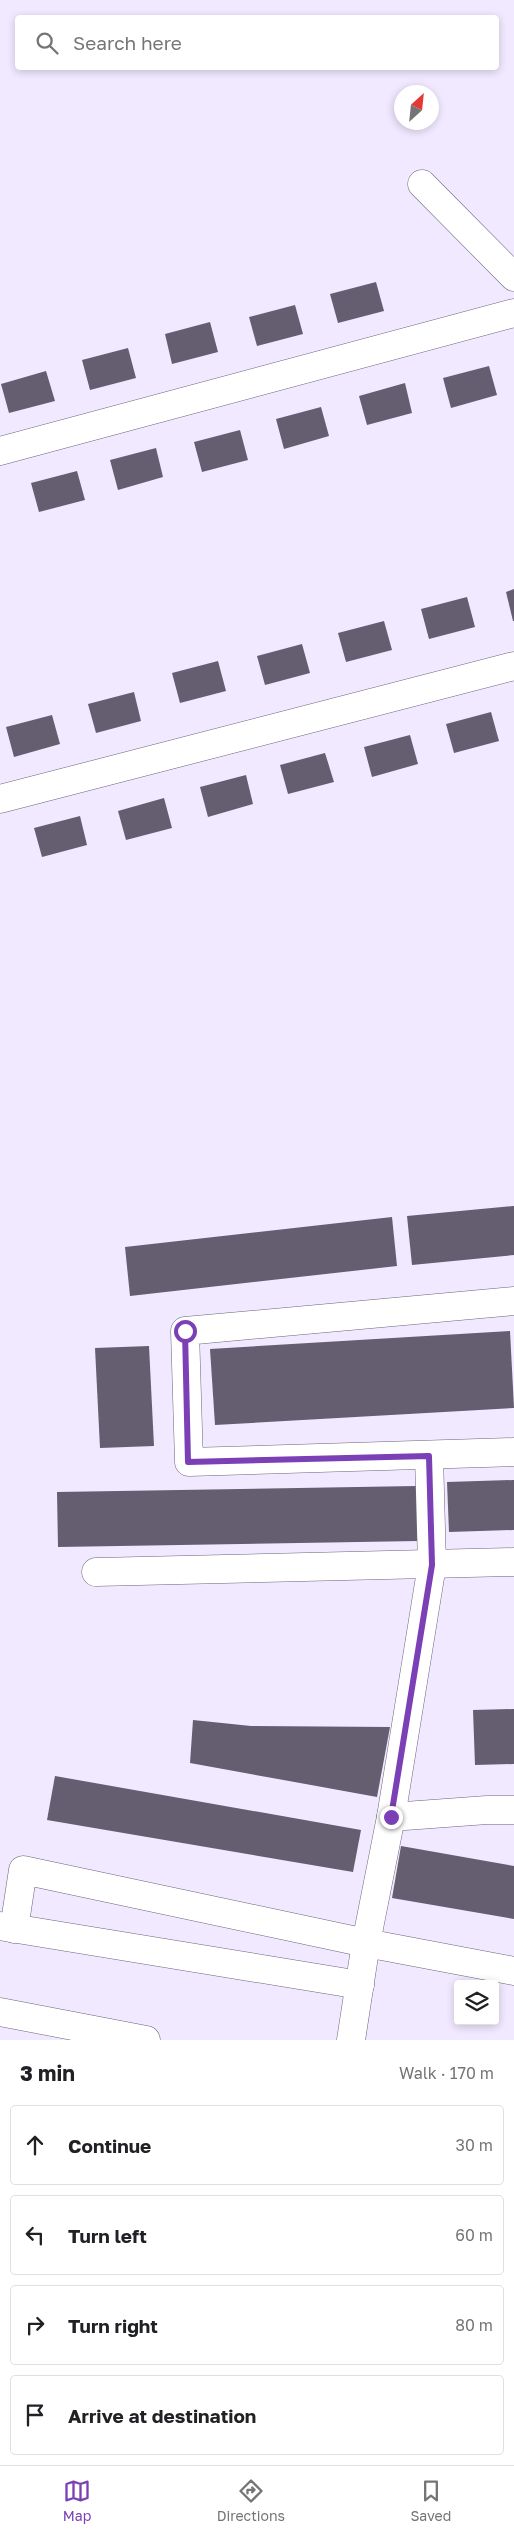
<!DOCTYPE html>
<html lang="en">
<head>
<meta charset="utf-8">
<style>
  :root { --surface:#fff; --page:#f6f6f6; --text:#202124; --muted:#757577; --line:#e0e0e0; --accent:#7b40b5 }
  body { margin:0; font-family:"Golos Text",sans-serif; background:var(--page); color:var(--text) }
  .controls { position:absolute; right:15px; bottom:15px; display:grid; overflow:hidden; border-radius:5px; box-shadow:0 2px 8px #0003 }
  .controls button { width:45px; height:45px; display:grid; place-items:center; padding:0; border:0; border-bottom:1px solid var(--line); background:var(--surface); color:var(--text); font:25px sans-serif }
  .compass { position:absolute; left:394px; top:85px; width:45px; height:45px; border-radius:50%; background:var(--surface); box-shadow:0 2px 8px #0003; rotate:27deg }
  .stop { position:absolute; width:15px; height:15px; margin:-11px; border:4px solid #7b40b5; border-radius:50%; background:#fff }
  .stop.end { background:#7b40b5; border-color:#fff; box-shadow:0 1px 5px #0008 }
  .list { margin:0; padding:0; list-style:none }
  h2 { display:flex; justify-content:space-between; align-items:center; height:65px; margin:0; padding:0 20px; font-size:21px }
  h2 small { font-size:16px; font-weight:400; color:var(--muted) }
  .list li { display:grid; grid-template-columns:32px 1fr auto; gap:15px; align-items:center; box-sizing:border-box; height:80px; margin:0 10px 10px; padding:0 10px; border:1px solid var(--line); border-radius:5px }
  .list b { display:block; font-size:19px; white-space:nowrap }
  .list em { font-size:16px; font-style:normal; color:var(--muted) }
  .icon { flex:none; width:28px; height:28px; fill:none; stroke:currentColor; stroke-width:2; stroke-linecap:round; stroke-linejoin:round }
  .map { position:relative; flex:none; width:514px; height:2040px; overflow:hidden }
  .search { position:absolute; background:var(--surface); box-shadow:0 2px 8px #0003; left:15px; right:15px; top:15px; height:55px; display:flex; align-items:center; gap:12px; box-sizing:border-box; padding:0 18px; border-radius:5px; color:var(--muted); font-size:19px }
  .sheet { height:425px; background:var(--surface) }
  nav { display:flex; justify-content:space-around; align-items:center; box-sizing:border-box; height:70px; border-top:1px solid var(--line); background:var(--surface); font-size:14px; color:var(--muted) }
  nav a { display:grid; justify-items:center; gap:2px }
  nav .on { color:var(--accent) }
  .map>svg:first-child { display:block }
</style>
</head>
<body>
<div class="map">
<svg width="514" height="2040" viewBox="0 0 514 2040">
  <rect width="100%" height="100%" fill="#f1e9ff"/>
  <g fill="#655e70">
    <path d="M376 282 384 311 338 323 330 294Z"/>
    <path d="M295 305 303 334 257 346 249 317Z"/>
    <path d="M210 322 218 352 172 364 165 334Z"/>
    <path d="M128 348 136 378 90 390 82 360Z"/>
    <path d="M489 366 497 395 451 408 443 378Z"/>
    <path d="M46 371 55 401 9 413 1 384Z"/>
    <path d="M405 383 412 413 367 425 359 396Z"/>
    <path d="M321 407 329 436 284 449 276 419Z"/>
    <path d="M240 430 248 460 202 472 194 442Z"/>
    <path d="M156 448 163 477 118 490 110 460Z"/>
    <path d="M77 471 85 500 39 512 31 483Z"/>
    <path d="M514 589V621H513L506 592Z"/>
    <path d="M467 597 475 627 429 639 421 609Z"/>
    <path d="M384 621 392 650 346 662 338 633Z"/>
    <path d="M302 644 310 673 265 685 257 656Z"/>
    <path d="M218 661 226 691 180 703 172 673Z"/>
    <path d="M134 692 141 721 96 733 88 704Z"/>
    <path d="M491 712 499 741 454 753 446 724Z"/>
    <path d="M52 715 60 744 14 757 6 727Z"/>
    <path d="M410 735 418 764 372 777 364 747Z"/>
    <path d="M325 753 334 782 288 794 280 765Z"/>
    <path d="M246 775 253 804 208 817 200 787Z"/>
    <path d="M164 798 172 828 126 840 118 811Z"/>
    <path d="M80 816 87 845 42 857 34 828Z"/>
    <path d="M514 1206V1255L412 1265 407 1216Z"/>
    <path d="M392 1217 397 1266 130 1296 125 1247Z"/>
    <path d="M510 1331 514 1408 215 1425 210 1349Z"/>
    <path d="M149 1346 154 1446 100 1448 95 1348Z"/>
    <path d="M514 1480V1530L449 1532 447 1482Z"/>
    <path d="M416 1486 418 1541 58 1547 57 1492Z"/>
    <path d="M514 1709V1764L475 1765 473 1710Z"/>
    <path d="M193 1720 251 1726 390 1727 377 1797 190 1763Z"/>
    <path d="M55 1776 361 1830 353 1872 47 1820Z"/>
    <path d="M401 1846 514 1866V1919L392 1898Z"/>
  </g>
  <g fill="none" stroke-linecap="round" stroke-linejoin="round">
    <g stroke="#6c6477" stroke-width="29">
      <g id="minor">
        <path d="M422 184 514 277"/>
        <path d="M0 451 514 313"/>
        <path d="M0 799 514 666"/>
        <path d="M514 1301 185 1331 189 1462 514 1452"/>
        <path d="M96 1572 514 1562"/>
        <path d="M391 1817 487 1810H514"/>
        <path d="M0 1926 360 1985"/>
        <path d="M14 1929 23 1870 366 1943 514 1971"/>
        <path d="M351 2040 366 1943 391 1817 432 1565 429 1456"/>
      </g>
    </g>
    <g stroke="#6c6477" stroke-width="29">
      <path id="major" d="M0 2012 146 2040"/>
    </g>
    <use href="#minor" stroke="#fff" stroke-width="28"/>
    <use href="#major" stroke="#fff" stroke-width="28"/>
  </g>
  <g fill="none" stroke-linecap="round" stroke-linejoin="round">
    <path stroke="#7b40b5" stroke-width="6" d="M185 1331 188 1462 429 1456 432 1565 391 1817"/>
  </g>
</svg>
<div class="controls">
<button><svg class="icon" aria-label="layers" viewBox="0 0 24 24"><path d="M12 4l9 5-9 5-9-5zM3 14l9 5 9-5"/></svg></button>
</div>
<svg class="compass" viewBox="-18 -18 36 36"><path d="M0-13l5 13h-10z" fill="#e53935"/><path d="M0 13l5-13h-10z" fill="#757577"/></svg>
<div class="stop" style="left:185px;top:1331px"></div>
<div class="stop end" style="left:391px;top:1817px"></div>
<div class="search"><svg class="icon" aria-label="search" viewBox="0 0 24 24"><circle cx="10" cy="10" r="6"/><path d="M15 15l6 6"/></svg>Search here</div>
</div>
<section class="sheet">
<h2>3 min<small>Walk · 170 m</small></h2>
<ul class="list">
<li><svg class="icon" aria-label="ahead" viewBox="0 0 24 24"><path d="M12 20V5M6 11l6-6 6 6"/></svg><div><b>Continue</b></div><em>30 m</em></li>
<li><svg class="icon" aria-label="left" viewBox="0 0 24 24"><path d="M17 20v-9H6M10 6l-5 5 5 5"/></svg><div><b>Turn left</b></div><em>60 m</em></li>
<li><svg class="icon" aria-label="right" viewBox="0 0 24 24"><path d="M7 20v-9h11M14 6l5 5-5 5"/></svg><div><b>Turn right</b></div><em>80 m</em></li>
<li><svg class="icon" aria-label="arrive" viewBox="0 0 24 24"><path d="M6 21V4h12l-3 4 3 4H6"/></svg><div><b>Arrive at destination</b></div></li>
</ul>
</section>
<nav>
<a class="on"><svg class="icon" aria-label="map" viewBox="0 0 24 24"><path d="M3 6l6-2 6 2 6-2v14l-6 2-6-2-6 2zM9 4v14M15 6v14"/></svg>Map</a>
<a><svg class="icon" aria-label="directions" viewBox="0 0 24 24"><path d="M12 3l9 9-9 9-9-9zM9 14v-3h6M13 9l2 2-2 2"/></svg>Directions</a>
<a><svg class="icon" aria-label="saved" viewBox="0 0 24 24"><path d="M7 4h10v16l-5-4-5 4z"/></svg>Saved</a>
</nav>
</body>
</html>
